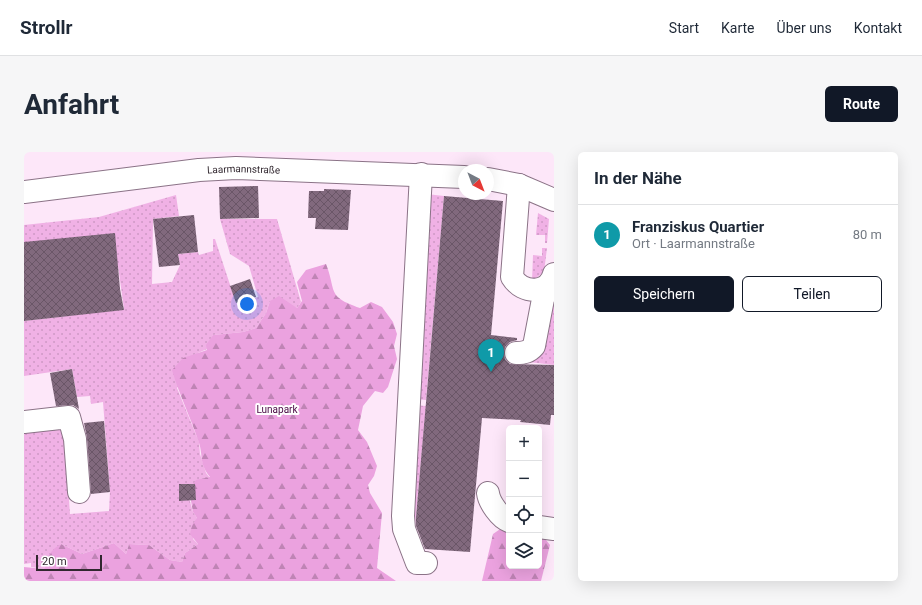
<!DOCTYPE html>
<html lang="de">
<head>
<meta charset="utf-8">
<style>
  :root { --surface:#fff; --page:#f6f6f7; --text:#1f2937; --muted:#747a83; --line:#e0e1e3; --accent:#111827 }
  body { margin:0; font-family:Roboto,sans-serif; background:var(--page); color:var(--text) }
  .controls { position:absolute; right:12px; bottom:12px; display:grid; overflow:hidden; border-radius:6px; box-shadow:0 4px 16px #0002 }
  .controls button { width:36px; height:36px; display:grid; place-items:center; padding:0; border:0; border-bottom:1px solid var(--line); background:var(--surface); color:var(--text); font:20px sans-serif }
  .compass { position:absolute; left:434px; top:12px; width:36px; height:36px; border-radius:50%; background:var(--surface); box-shadow:0 4px 16px #0002; rotate:138deg }
  .scale { position:absolute; left:12px; bottom:10px; width:66px; box-sizing:border-box; padding-left:4px; border:2px solid #31272f; border-top:0; font-size:11px; line-height:14px; white-space:nowrap; color:#31272f; -webkit-text-stroke:3px #fff; paint-order:stroke }
  .you { position:absolute; left:223px; top:152px; width:14px; height:14px; margin:-10px; border:3px solid #fff; border-radius:50%; background:#1a73e8; box-shadow:0 0 0 6px #1a73e833 }
  .badge { display:grid; place-items:center; width:26px; height:26px; border-radius:50%; background:var(--accent); color:#fff; font-size:13px; font-weight:700 }
  .pin { position:absolute; translate:-50% -33px; filter:drop-shadow(0 1px 2px #0008) }
  .pin::after { content:''; position:absolute; top:21px; width:14px; height:12px; background:inherit; clip-path:polygon(0 0,100% 0,50% 100%) }
  .list { margin:0; padding:0; list-style:none }
  h2 { display:flex; justify-content:space-between; align-items:center; height:52px; margin:0; padding:0 16px; font-size:17px }
  h2 small { font-size:13px; font-weight:400; color:var(--muted) }
  .list li { display:grid; grid-template-columns:26px 1fr auto; gap:12px; align-items:center; box-sizing:border-box; height:60px; padding:0 16px; border-top:1px solid var(--line) }
  .list b { display:block; font-size:15px; white-space:nowrap }
  .list p { margin:0; font-size:13px; white-space:nowrap; color:var(--muted) }
  .list em { font-size:13px; font-style:normal; color:var(--muted) }
  .actions { display:flex; gap:8px; padding:12px 16px }
  .actions a { flex:1; padding:9px 0; border:1px solid var(--accent); border-radius:6px; text-align:center; font-size:14px; color:var(--accent) }
  .actions .main { background:var(--accent); color:#fff }
  .icon { flex:none; width:22px; height:22px; fill:none; stroke:currentColor; stroke-width:2; stroke-linecap:round; stroke-linejoin:round }
  .map { position:relative; flex:none; width:530px; height:429px; overflow:hidden; border-radius:6px }
  header { display:flex; align-items:center; gap:24px; box-sizing:border-box; height:56px; padding:0 20px; background:var(--surface); border-bottom:1px solid var(--line) }
  header strong { font-size:19px }
  nav { display:flex; gap:22px; margin-inline-start:auto; font-size:14px }
  .intro { display:flex; align-items:center; justify-content:space-between; box-sizing:border-box; height:96px; padding:0 24px }
  h1 { margin:0; font-size:28px }
  .button { padding:10px 18px; border-radius:6px; background:var(--accent); color:#fff; font-size:14px; font-weight:700 }
  main { display:flex; gap:24px; padding:0 24px }
  aside { flex:1; background:var(--surface); border-radius:6px; box-shadow:0 4px 16px #0002 }
  .map>svg:first-child { display:block }
</style>
</head>
<body>
<header>
<strong>Strollr</strong>
<nav><a>Start</a><a>Karte</a><a>Über uns</a><a>Kontakt</a></nav>
</header>
<div class="intro"><h1>Anfahrt</h1><a class="button">Route</a></div>
<main>
<div class="map">
<svg width="530" height="429" viewBox="0 0 530 429">
  <defs>
    <pattern id="grass-dots" width="8" height="8" patternUnits="userSpaceOnUse"><rect width="8" height="8" fill="#f0b1e5"/><path d="M2 2h.1M6 6h.1" fill="none" stroke="#ce98c5" stroke-width="1.8" stroke-linecap="round"/></pattern>
    <pattern id="forest-firs" width="22" height="20" patternUnits="userSpaceOnUse"><rect width="22" height="20" fill="#eba2df"/><path d="M5 1l3.5 6h-7zM16 11l3.5 6h-7z" fill="#bf84b5"/></pattern>
    <pattern id="building-cross-hatch" width="8" height="8" patternUnits="userSpaceOnUse"><rect width="8" height="8" fill="#81697d"/><path d="M0 0l8 8M0 8l8-8" fill="none" stroke="#6a5667"/></pattern>
  </defs>
  <rect width="100%" height="100%" fill="#fde7f9"/>
  <g fill="url(#grass-dots)">
    <path d="M402 42 420 44 402 248 390 247Z"/>
    <path d="M152 43 155 64 129 67 128 132 148 130 156 113 154 102 174 100 175 103 189 99V87H191L212 151 234 145 225 114 206 102 196 67H253L277 150 273 156 246 149 242 161 232 176 219 180 189 183 183 197 174 201 153 236 175 290 176 302 182 321 186 326 165 346 169 360 173 366 169 387 174 392 161 401 158 410 146 408 125 393 105 392 102 402 90 391 58 402 37 392 23 406 20 417 7 415V411L0 412V278L36 274 40 278 46 362 85 359 86 340 79 250 67 252 66 244 53 245 48 217 0 224V169L100 157 94 114 0 90V73L75 65Z"/>
    <path d="M514 61 525 67 523 91H521V83H512Z"/>
    <path d="M518 96H523L520 120 508 129 509 103 518 104Z"/>
    <path d="M527 154H530V213L505 210C527 204 524 172 527 154Z"/>
    <path d="M389 253 402 254 391 374 385 368Z"/>
  </g>
  <g fill="url(#forest-firs)">
    <path d="M302 112C313 140 302 144 336 156L347 150 358 155 369 170 373 182 370 194 373 207 364 235 359 241 351 239 339 254 334 278 343 290 353 314 350 324 344 333 346 341 358 361 353 416 372 429H0V415L20 417C23 405 26 398 37 392L58 402 90 391 102 402 105 392 125 393 146 408 158 410 161 401 174 392 166 382 168 373 173 366 169 360 165 338 172 328 186 325C174 310 180 303 174 288 166 264 155 242 148 218L159 206 183 198 182 193 189 183 219 180 232 176 242 161 246 149 255 144 273 156 278 149 273 130 282 118Z"/>
    <path d="M485 371V414H515V379L526 393 517 429H458L469 382Z"/>
  </g>
  <g fill="url(#building-cross-hatch)">
    <path d="M234 34 235 66 196 67 195 35Z"/>
    <path d="M300 37 327 38 324 78 291 77 292 66H284L285 39H300Z"/>
    <path d="M420 44 479 49 467 183 493 186V188L486 190 481 195 480 202 481 207 486 212 530 213V263H527L526 273 496 270 497 268 458 266 446 400 401 397 392 374V365Z"/>
    <path d="M170 63 174 100 154 102 156 113 135 115 129 67Z"/>
    <path d="M91 81 96 137 100 158 0 169V90Z"/>
    <path d="M226 127 232 145 212 151 206 134Z"/>
    <path d="M48 217 55 257 49 253 32 254 26 221Z"/>
    <path d="M80 269 86 340 67 342 63 286 60 271Z"/>
    <path d="M155 332H171L172 348 155 349Z"/>
  </g>
  <g fill="none" stroke-linecap="round" stroke-linejoin="round">
    <g stroke="#8b7387" stroke-width="24">
      <g id="minor">
        <path d="M397 22 379 364 380 377 393 411H402"/>
        <path d="M464 27 495 33 530 48"/>
        <path d="M495 33 488 125C499 143 525 142 530 122"/>
        <path id="s1" d="M0 40 175 18 212 16 440 25"/>
        <path d="M492 201C500 201 505 200 510 194L519 147 526 131"/>
        <path d="M0 270 45 265 51 287 55 340"/>
        <path d="M464 341C465 350 476 366 485 369"/>
        <path d="M515 375 530 377"/>
      </g>
    </g>
    <use href="#minor" stroke="#fff" stroke-width="22"/>
  </g>
  <g text-anchor="middle" dominant-baseline="central" stroke-width="4" stroke-linejoin="round" paint-order="stroke">
    <g font-size="10" fill="#31272f" stroke="#fff">
      <text stroke="none"><textPath href="#s1" startOffset="221">Laarmannstraße</textPath></text>
    </g>
    <g font-size="10" fill="#480642" stroke="#fff">
      <text x="253" y="257">Lunapark</text>
    </g>
  </g>
</svg>
<div class="controls">
<button>+</button>
<button>−</button>
<button><svg class="icon" aria-label="locate" viewBox="0 0 24 24"><circle cx="12" cy="12" r="6"/><path d="M12 2v4M12 18v4M2 12h4M18 12h4"/></svg></button>
<button><svg class="icon" aria-label="layers" viewBox="0 0 24 24"><path d="M12 4l9 5-9 5-9-5zM3 14l9 5 9-5"/></svg></button>
</div>
<svg class="compass" viewBox="-18 -18 36 36"><path d="M0-13l5 13h-10z" fill="#e53935"/><path d="M0 13l5-13h-10z" fill="#747a83"/></svg>
<div class="scale">20 m</div>
<div class="you"></div>
<div class="pin badge" style="left:467px;top:220px;background:#0f9aa8">1</div>
</div>
<aside>
<h2>In der Nähe<small></small></h2>
<ul class="list">
<li><span class="badge" style="background:#0f9aa8">1</span><div><b>Franziskus Quartier</b><p>Ort · Laarmannstraße</p></div><em>80 m</em></li>
</ul>
<div class="actions"><a class="main">Speichern</a><a>Teilen</a></div>
</aside>
</main>
</body>
</html>
